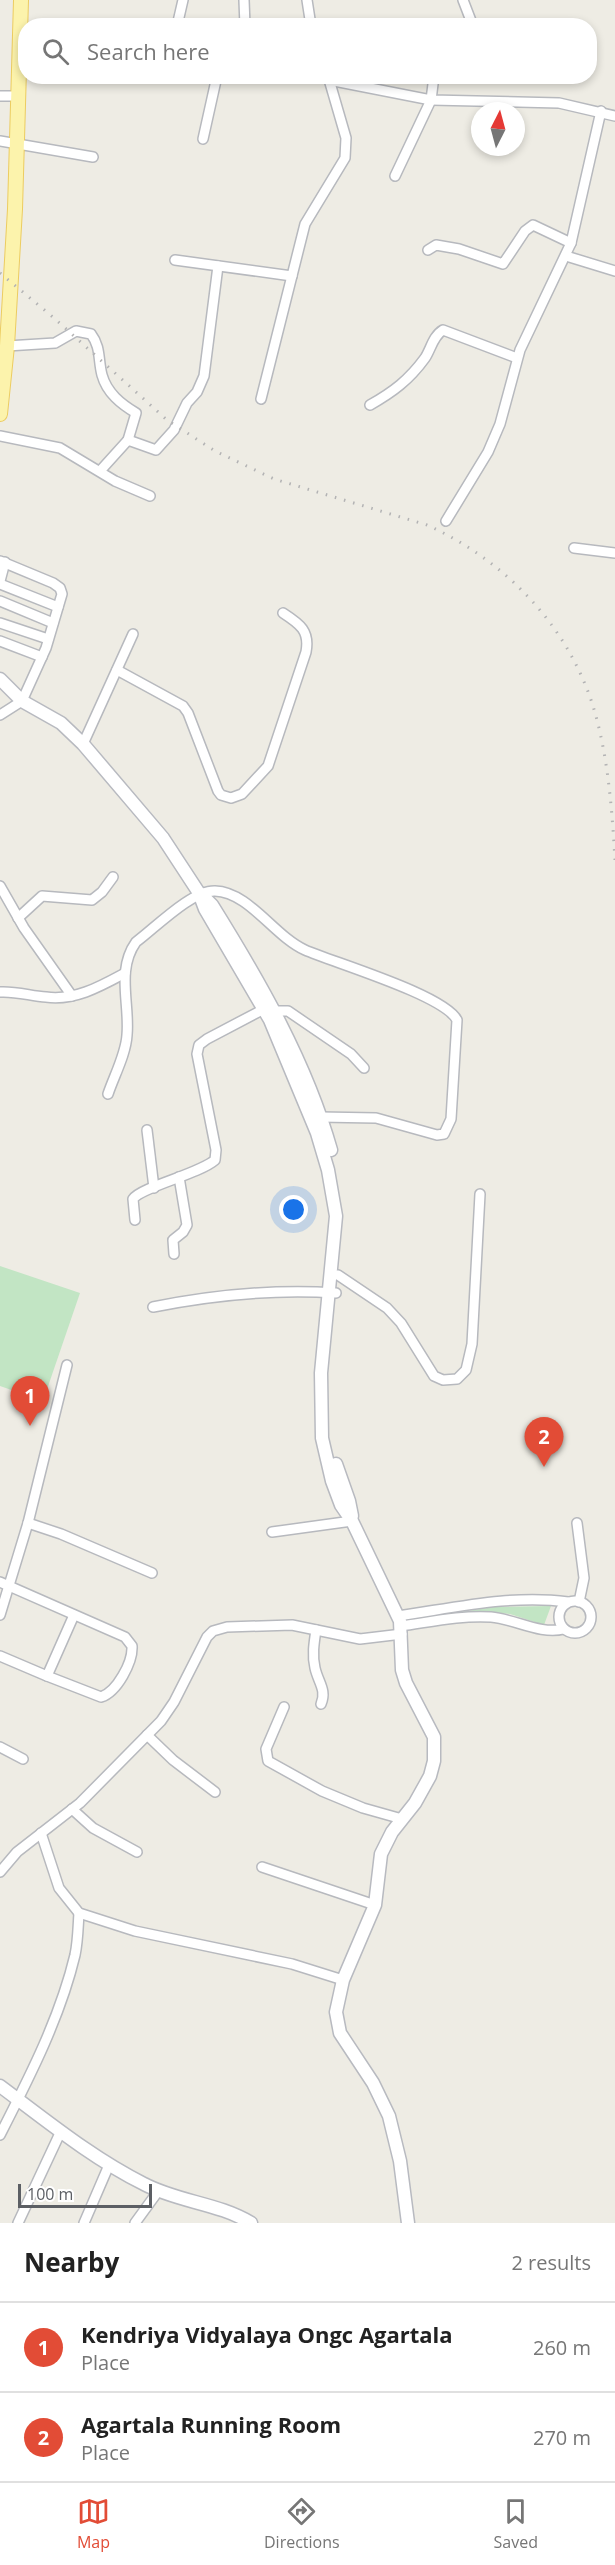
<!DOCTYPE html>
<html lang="en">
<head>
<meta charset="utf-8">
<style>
  :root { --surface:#fff; --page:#f6f6f6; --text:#222; --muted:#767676; --line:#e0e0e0; --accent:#e24c36 }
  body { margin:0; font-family:"Open Sans",sans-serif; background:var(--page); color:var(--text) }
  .compass { position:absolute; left:471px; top:102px; width:54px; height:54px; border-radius:50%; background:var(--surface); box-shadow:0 3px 9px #0003; rotate:6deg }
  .scale { position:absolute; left:18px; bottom:15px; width:134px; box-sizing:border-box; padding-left:6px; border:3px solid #5c5f64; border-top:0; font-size:16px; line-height:21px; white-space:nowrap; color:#5c5f64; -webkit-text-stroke:4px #fff; paint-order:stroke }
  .you { position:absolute; left:294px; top:1210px; width:21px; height:21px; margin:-15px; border:4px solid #fff; border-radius:50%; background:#1a73e8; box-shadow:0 0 0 9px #1a73e833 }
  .badge { display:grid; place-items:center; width:39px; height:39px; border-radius:50%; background:var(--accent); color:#fff; font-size:20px; font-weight:700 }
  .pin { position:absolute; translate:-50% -50px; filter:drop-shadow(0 2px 3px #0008) }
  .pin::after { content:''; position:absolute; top:32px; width:21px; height:18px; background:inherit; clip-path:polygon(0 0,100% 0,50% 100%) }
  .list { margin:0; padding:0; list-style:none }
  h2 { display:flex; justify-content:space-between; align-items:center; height:78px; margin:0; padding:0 24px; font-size:26px }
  h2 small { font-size:20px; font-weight:400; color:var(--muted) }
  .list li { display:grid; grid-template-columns:39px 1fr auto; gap:18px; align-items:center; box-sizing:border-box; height:90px; padding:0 24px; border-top:2px solid var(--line) }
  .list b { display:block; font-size:22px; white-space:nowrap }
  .list p { margin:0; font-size:20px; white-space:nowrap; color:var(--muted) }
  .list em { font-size:20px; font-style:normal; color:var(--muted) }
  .icon { flex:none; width:33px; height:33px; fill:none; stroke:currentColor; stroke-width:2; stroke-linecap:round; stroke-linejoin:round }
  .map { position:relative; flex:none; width:615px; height:2223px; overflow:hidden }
  .search { position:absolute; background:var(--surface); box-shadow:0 3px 9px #0003; left:18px; right:18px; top:18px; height:66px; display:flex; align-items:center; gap:15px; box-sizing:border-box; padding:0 21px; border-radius:24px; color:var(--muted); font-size:22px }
  .sheet { height:258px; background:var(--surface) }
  nav { display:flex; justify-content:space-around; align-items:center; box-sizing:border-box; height:84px; border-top:2px solid var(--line); background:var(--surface); font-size:16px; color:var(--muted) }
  nav a { display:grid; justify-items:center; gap:3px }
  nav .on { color:var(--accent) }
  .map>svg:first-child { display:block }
</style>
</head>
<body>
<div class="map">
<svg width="615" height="2223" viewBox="0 0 615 2223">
  <rect width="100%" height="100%" fill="#eeece4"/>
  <g fill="#c2e5c4">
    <path d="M0 1266 80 1293 43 1401 0 1386Z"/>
    <path d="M551 1606 544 1625 510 1614 493 1612 407 1620 494 1607Z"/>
  </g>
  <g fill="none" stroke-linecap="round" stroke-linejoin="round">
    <g stroke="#b7b9be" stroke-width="12">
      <g id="street">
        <path d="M244 0 245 26"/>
        <path d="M307 0 311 26"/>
        <path d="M463 0 473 26"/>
        <path d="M177 26 183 0"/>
        <path d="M329 80 431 100 559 103 615 116"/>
        <path d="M0 96H19"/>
        <path d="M203 139 217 76"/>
        <path d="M0 141 93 157"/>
        <path d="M395 176 431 100 434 76"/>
        <path d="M428 250 436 245 459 249 503 264 525 231 533 225 571 243"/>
        <path d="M566 256 615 271"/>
        <path d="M175 260 292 276"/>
        <path d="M7 346 55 343 76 331 91 334C101 347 98 360 102 375 107 393 121 404 136 413L128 440"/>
        <path d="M261 399 305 224 345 158 346 138 328 76"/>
        <path d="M370 405C393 392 409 380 425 358 431 349 433 336 443 330L517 358"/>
        <path d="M0 436 60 448 115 481 150 496"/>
        <path d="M100 471 128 440 156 450 174 430 187 403 197 392 204 376 218 266"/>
        <path d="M446 521 488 452 500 424 520 350 571 243 601 111"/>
        <path d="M574 548 615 553"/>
        <path d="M0 561 53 583 60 588 62 594 46 648 22 701 0 715"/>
        <path d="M0 581 5 562"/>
        <path d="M0 584 58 607"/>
        <path d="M0 601 53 623"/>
        <path d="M0 623 48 639"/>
        <path d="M0 641 42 657"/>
        <path d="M117 670 183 706 188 713 218 791 221 795 231 798 242 794 268 766 306 652C310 631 300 624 283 613"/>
        <path d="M83 744 133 634"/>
        <path d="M0 886 24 928 72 996"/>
        <path d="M18 918 42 896 92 900 102 892 113 877"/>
        <path d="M0 992C16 991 31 996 46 997 75 1001 101 986 125 973"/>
        <path d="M275 1011H288L351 1054 364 1068"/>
        <path d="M108 1094C114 1076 126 1054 127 1035 130 1004 116 970 136 942 155 928 192 890 215 891 249 892 274 936 305 950 335 963 444 995 457 1020L451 1119 444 1134 437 1135 376 1118 320 1117"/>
        <path d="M147 1130 154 1188"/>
        <path d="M135 1220 133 1199C141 1187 199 1174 215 1160L216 1150 197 1054 199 1045 207 1039 264 1009"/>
        <path d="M174 1254 173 1240 183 1232 187 1225 179 1177"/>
        <path d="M338 1275 387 1308 401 1323 434 1376 443 1380 457 1379 466 1370 472 1344 480 1194"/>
        <path d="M153 1307C213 1295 275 1289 336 1293"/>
        <path d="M28 1523 61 1534 152 1573"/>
        <path d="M577 1523 584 1578 579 1602"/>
        <path d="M272 1532 352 1521"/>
        <path d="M0 1582 125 1637 132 1646C133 1662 117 1692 101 1697L47 1676"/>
        <circle cx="575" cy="1617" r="16"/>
        <path d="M0 1615 28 1523 67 1365"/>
        <path d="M398 1616C454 1608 512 1594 568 1602"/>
        <path d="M401 1626C430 1622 461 1615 491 1617 515 1619 540 1635 564 1629"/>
        <path d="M316 1630C314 1643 312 1655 315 1668 318 1682 327 1690 321 1704"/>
        <path d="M0 1656 47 1676 74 1615"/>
        <path d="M284 1707 266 1749 268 1761 322 1791 363 1808 402 1819"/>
        <path d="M147 1735 173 1760 215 1792"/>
        <path d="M0 1747 23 1759"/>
        <path d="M72 1809 93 1828 137 1852"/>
        <path d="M41 1833 59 1888 79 1913 135 1931 292 1964 343 1980"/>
        <path d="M262 1867 375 1905"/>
        <path d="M0 1872 17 1852 80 1803 161 1721 174 1702 207 1637 213 1631 227 1627 292 1625 360 1639 402 1634"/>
        <path d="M0 2135C29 2078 60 2018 75 1955 78 1941 78 1927 79 1913"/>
        <path d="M18 2223 61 2131"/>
        <path d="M84 2223 109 2165"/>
        <path d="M135 2223 159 2190"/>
      </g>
    </g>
    <g stroke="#b8bac0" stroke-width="15">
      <g id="secondary">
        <path d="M0 679 22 701 61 723 83 744 163 838 199 893 205 909 270 1020 317 1133 328 1170 336 1216 321 1373 322 1438 332 1481 341 1505 352 1521 400 1621 402 1670 406 1683 434 1737V1761L430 1776 415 1803 392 1832 381 1854 375 1905 343 1980 336 2012 340 2033 373 2083 389 2116 400 2161 408 2223"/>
        <path d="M201 894 212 905C260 982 306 1062 331 1150"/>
        <path d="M336 1464 349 1501 352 1516"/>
        <path d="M0 2086C47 2121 92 2158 144 2184 178 2202 218 2203 251 2223"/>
      </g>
    </g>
    <g stroke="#eccc60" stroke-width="16">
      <path id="primary" d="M0 414 7 346 15 209 21 0"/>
    </g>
    <use href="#street" stroke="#fff" stroke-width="9"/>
    <use href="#secondary" stroke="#fff" stroke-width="12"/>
    <use href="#primary" stroke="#fcf3ac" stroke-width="14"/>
    <path stroke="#b3b3b4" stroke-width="3" stroke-dasharray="1.5 8" stroke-linecap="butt" d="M0 273 54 318 167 420 215 451 274 479 427 525C504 560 567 624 593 706 608 755 612 809 615 860"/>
  </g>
</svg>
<svg class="compass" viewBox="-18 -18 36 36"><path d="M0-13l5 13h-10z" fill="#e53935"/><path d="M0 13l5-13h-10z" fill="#767676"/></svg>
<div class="scale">100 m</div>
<div class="you"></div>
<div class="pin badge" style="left:30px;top:1426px">1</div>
<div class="pin badge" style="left:544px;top:1467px">2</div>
<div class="search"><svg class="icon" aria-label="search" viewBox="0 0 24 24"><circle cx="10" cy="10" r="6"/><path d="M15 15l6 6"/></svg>Search here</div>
</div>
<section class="sheet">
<h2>Nearby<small>2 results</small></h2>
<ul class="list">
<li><span class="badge">1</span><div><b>Kendriya Vidyalaya Ongc Agartala</b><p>Place</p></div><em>260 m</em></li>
<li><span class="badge">2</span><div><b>Agartala Running Room</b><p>Place</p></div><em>270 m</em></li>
</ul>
</section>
<nav>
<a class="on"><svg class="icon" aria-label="map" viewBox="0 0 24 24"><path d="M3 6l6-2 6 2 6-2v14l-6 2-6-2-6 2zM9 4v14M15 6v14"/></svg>Map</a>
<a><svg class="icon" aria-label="directions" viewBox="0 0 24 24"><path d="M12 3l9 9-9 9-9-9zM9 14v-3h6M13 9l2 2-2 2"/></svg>Directions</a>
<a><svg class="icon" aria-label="saved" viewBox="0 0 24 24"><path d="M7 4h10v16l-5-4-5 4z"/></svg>Saved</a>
</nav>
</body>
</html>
